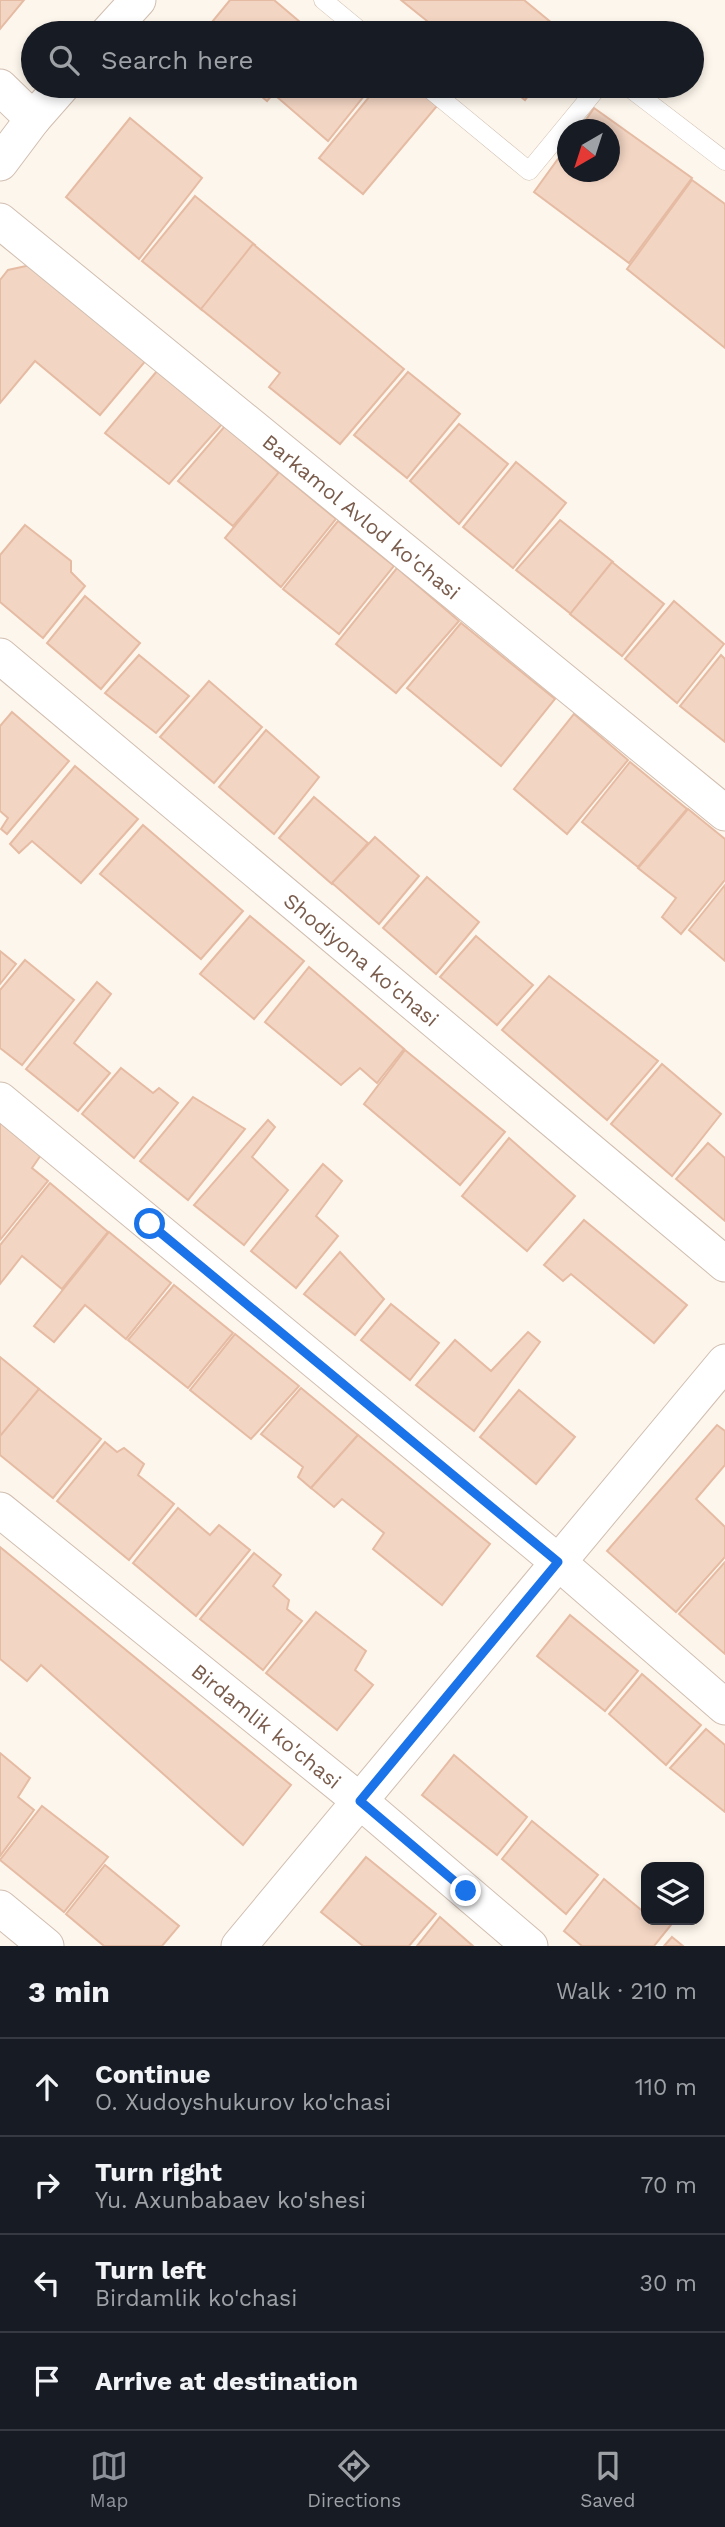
<!DOCTYPE html>
<html lang="en">
<head>
<meta charset="utf-8">
<style>
  :root { --surface:#171b24; --page:#20242c; --text:#f1f3f6; --muted:#9ea1a6; --line:#363941; --accent:#8c9099 }
  body { margin:0; font-family:"Work Sans",sans-serif; background:var(--page); color:var(--text) }
  .controls { position:absolute; right:21px; bottom:21px; display:grid; overflow:hidden; border-radius:14px; box-shadow:0 4px 10px #0003 }
  .controls button { width:63px; height:63px; display:grid; place-items:center; padding:0; border:0; border-bottom:2px solid var(--line); background:var(--surface); color:var(--text); font:35px sans-serif }
  .compass { position:absolute; left:557px; top:119px; width:63px; height:63px; border-radius:50%; background:var(--surface); box-shadow:0 4px 10px #0003; rotate:219deg }
  .stop { position:absolute; width:21px; height:21px; margin:-16px; border:5px solid #1a73e8; border-radius:50%; background:#fff }
  .stop.end { background:#1a73e8; border-color:#fff; box-shadow:0 2px 7px #0008 }
  .list { margin:0; padding:0; list-style:none }
  h2 { display:flex; justify-content:space-between; align-items:center; height:91px; margin:0; padding:0 28px; font-size:30px }
  h2 small { font-size:23px; font-weight:400; color:var(--muted) }
  .list li { display:grid; grid-template-columns:46px 1fr auto; gap:21px; align-items:center; box-sizing:border-box; height:98px; padding:0 28px; border-top:2px solid var(--line) }
  .list b { display:block; font-size:26px; white-space:nowrap }
  .list p { margin:0; font-size:23px; white-space:nowrap; color:var(--muted) }
  .list em { font-size:23px; font-style:normal; color:var(--muted) }
  .icon { flex:none; width:38px; height:38px; fill:none; stroke:currentColor; stroke-width:2; stroke-linecap:round; stroke-linejoin:round }
  .map { position:relative; flex:none; width:725px; height:1946px; overflow:hidden }
  .search { position:absolute; background:var(--surface); box-shadow:0 4px 10px #0003; left:21px; right:21px; top:21px; height:77px; display:flex; align-items:center; gap:18px; box-sizing:border-box; padding:0 24px; border-radius:38px; color:var(--muted); font-size:26px }
  .sheet { height:483px; background:var(--surface) }
  nav { display:flex; justify-content:space-around; align-items:center; box-sizing:border-box; height:98px; border-top:2px solid var(--line); background:var(--surface); font-size:19px; color:var(--muted) }
  nav a { display:grid; justify-items:center; gap:4px }
  nav .on { color:var(--accent) }
  .map>svg:first-child { display:block }
</style>
</head>
<body>
<div class="map">
<svg width="725" height="1946" viewBox="0 0 725 1946">
  <rect width="100%" height="100%" fill="#fdf6ec"/>
  <g fill="#f3d5c3" stroke="#e6bba3" stroke-width="2">
    <path d="M0 0H24L0 29Z"/>
    <path d="M230 0H274L313 33H203Z"/>
    <path d="M401 0H524L564 33H442Z"/>
    <path d="M249 86H280L267 101Z"/>
    <path d="M287 86H372L328 141 277 97Z"/>
    <path d="M378 86H413L437 106 363 194 319 158Z"/>
    <path d="M507 86H536L525 100Z"/>
    <path d="M594 108 692 178 629 263 534 192 568 145V172H610V130H579Z"/>
    <path d="M130 118 202 178 139 259 66 197Z"/>
    <path d="M692 180 725 204V348L627 269Z"/>
    <path d="M195 196 255 245 202 310 142 261Z"/>
    <path d="M253 244 404 369 340 444 269 387 280 373 201 309Z"/>
    <path d="M35 264 148 358 100 415 35 361 0 403V280L8 270Z"/>
    <path d="M157 371 222 424 169 484 105 433Z"/>
    <path d="M408 372 460 414 407 478 354 435Z"/>
    <path d="M459 424 508 464 459 524 410 481Z"/>
    <path d="M225 426 279 473 233 526 178 481Z"/>
    <path d="M516 462 566 503 513 568 463 527Z"/>
    <path d="M279 472 336 519 281 587 225 538Z"/>
    <path d="M560 520 613 562 571 614 516 570Z"/>
    <path d="M338 521 394 566 339 634 283 589Z"/>
    <path d="M25 525 71 561V572L85 586 43 638 0 602V555Z"/>
    <path d="M612 562 664 604 622 656 570 614Z"/>
    <path d="M397 568 459 621 396 693 336 644Z"/>
    <path d="M85 596 140 643 101 689 47 643Z"/>
    <path d="M674 601 724 644 677 703 625 659Z"/>
    <path d="M461 623 555 699 501 766 407 688Z"/>
    <path d="M139 655 189 696 156 733 105 693Z"/>
    <path d="M721 655 725 659V742L680 706Z"/>
    <path d="M209 681 262 727 214 783 160 737Z"/>
    <path d="M12 712 69 761 7 834 1 829 8 818 0 811V726Z"/>
    <path d="M574 714 628 760 567 834 514 789Z"/>
    <path d="M266 730 319 777 274 834 219 787Z"/>
    <path d="M630 762 687 809 638 867 582 822Z"/>
    <path d="M75 766 138 819 81 883 32 841 19 853 10 844Z"/>
    <path d="M314 797 368 843 332 884 279 838Z"/>
    <path d="M688 809 725 839V880L681 934 662 917 676 898 638 868Z"/>
    <path d="M143 825 243 911 201 959 100 874Z"/>
    <path d="M375 837 419 876 379 924 332 883Z"/>
    <path d="M427 877 479 922 436 974 383 928Z"/>
    <path d="M725 885V961L689 930Z"/>
    <path d="M250 916 304 961 254 1019 200 974Z"/>
    <path d="M476 936 533 985 497 1025 440 977Z"/>
    <path d="M0 951 16 964 0 984Z"/>
    <path d="M25 960 74 1000 22 1065 0 1048V990Z"/>
    <path d="M309 967 404 1049 377 1083 360 1068 341 1085 265 1022Z"/>
    <path d="M549 976 658 1061 607 1120 502 1030Z"/>
    <path d="M97 982 111 994 74 1043 110 1073 78 1111 26 1069Z"/>
    <path d="M405 1050 505 1132 460 1185 364 1104Z"/>
    <path d="M662 1064 721 1114 672 1176 611 1124Z"/>
    <path d="M121 1068 153 1093 159 1088 178 1103 134 1158 82 1114Z"/>
    <path d="M193 1097 245 1129 188 1200 140 1161Z"/>
    <path d="M0 1117 43 1152 32 1168 48 1181 0 1240Z"/>
    <path d="M268 1120 275 1127 252 1157 288 1190 244 1245 194 1205Z"/>
    <path d="M509 1138 575 1196 527 1251 462 1196Z"/>
    <path d="M708 1143 725 1158V1221L676 1179Z"/>
    <path d="M323 1164 342 1181 316 1216 338 1236 296 1288 251 1251Z"/>
    <path d="M50 1183 108 1232 62 1289 22 1256 0 1284V1245Z"/>
    <path d="M584 1220 687 1305 654 1343 571 1274 563 1281 544 1265Z"/>
    <path d="M109 1232 171 1283 126 1339 85 1305 54 1342 34 1326Z"/>
    <path d="M340 1252 384 1299 355 1335 304 1294Z"/>
    <path d="M174 1285 233 1333 188 1388 128 1340Z"/>
    <path d="M391 1304 439 1343 410 1380 361 1340Z"/>
    <path d="M528 1332 540 1342 474 1431 416 1385 455 1340 491 1371Z"/>
    <path d="M235 1334 299 1386 251 1439 190 1390Z"/>
    <path d="M0 1357 39 1389 0 1438Z"/>
    <path d="M301 1388 358 1435 311 1488 298 1477 303 1467 261 1434Z"/>
    <path d="M39 1389 101 1439 53 1498 0 1455V1436Z"/>
    <path d="M519 1390 575 1437 536 1484 480 1437Z"/>
    <path d="M717 1425 725 1431V1465L696 1499 725 1527V1557L676 1612 607 1551Z"/>
    <path d="M358 1435 490 1544 442 1605 373 1549 384 1533 342 1499 334 1507 311 1488Z"/>
    <path d="M105 1442 117 1452 124 1448 144 1464 138 1475 174 1504 129 1560 57 1501Z"/>
    <path d="M178 1508 210 1535 219 1525 250 1550 196 1616 133 1563Z"/>
    <path d="M0 1547 291 1785 243 1845 41 1665 27 1681 0 1659Z"/>
    <path d="M254 1553 281 1575 273 1586 289 1600 287 1609 302 1621 263 1670 200 1619Z"/>
    <path d="M725 1562V1654L679 1614Z"/>
    <path d="M316 1612 366 1651 355 1670 373 1685 337 1730 266 1673Z"/>
    <path d="M570 1615 638 1671 605 1711 537 1656Z"/>
    <path d="M642 1674 701 1725 666 1765 609 1714Z"/>
    <path d="M706 1729 725 1745V1812L670 1768Z"/>
    <path d="M0 1753 30 1778 18 1797 34 1810 0 1856Z"/>
    <path d="M454 1755 527 1817 497 1855 422 1795Z"/>
    <path d="M42 1806 108 1857 64 1912 0 1860Z"/>
    <path d="M532 1821 598 1875 566 1914 502 1859Z"/>
    <path d="M366 1857 436 1914 409 1946H363L321 1912Z"/>
    <path d="M105 1865 179 1926 162 1946H104L66 1914Z"/>
    <path d="M604 1879 646 1914V1920H675L654 1946H582L564 1931Z"/>
    <path d="M440 1917 473 1946H417Z"/>
    <path d="M672 1937 683 1946H664Z"/>
  </g>
  <g fill="none" stroke-linecap="round" stroke-linejoin="round">
    <g stroke="#d1beb0" stroke-width="19">
      <g id="lane">
        <path d="M323 0 363 33"/>
        <path d="M426 86 529 171 599 86"/>
        <path d="M627 86 725 161"/>
      </g>
    </g>
    <g stroke="#d1beb0" stroke-width="37">
      <g id="street">
        <path d="M108 33 138 0"/>
        <path d="M0 87 33 119"/>
        <path d="M0 163 33 119 62 86"/>
        <path id="s1" d="M0 221 725 813"/>
        <path id="s2" d="M0 656 725 1264"/>
        <path d="M0 1100 558 1562 725 1707"/>
        <path id="s3" d="M0 1510 360 1801 530 1946"/>
        <path d="M0 1908 46 1946"/>
        <path d="M239 1946 725 1362"/>
      </g>
    </g>
    <use href="#lane" stroke="#fff" stroke-width="18"/>
    <use href="#street" stroke="#fff" stroke-width="35"/>
  </g>
  <g fill="none" stroke-linecap="round" stroke-linejoin="round">
    <path stroke="#1a73e8" stroke-width="9" d="M150 1224 558 1562 360 1801 466 1891"/>
  </g>
  <g text-anchor="middle" dominant-baseline="central" stroke-width="7" stroke-linejoin="round" paint-order="stroke">
    <g font-size="21" fill="#7a5c4d" stroke="#fffaf3">
      <text stroke="none"><textPath href="#s1" startOffset="467">Barkamol Avlod ko'chasi</textPath></text>
      <text stroke="none"><textPath href="#s2" startOffset="472">Shodiyona ko'chasi</textPath></text>
      <text stroke="none"><textPath href="#s3" startOffset="343">Birdamlik ko'chasi</textPath></text>
    </g>
  </g>
</svg>
<div class="controls">
<button><svg class="icon" aria-label="layers" viewBox="0 0 24 24"><path d="M12 4l9 5-9 5-9-5zM3 14l9 5 9-5"/></svg></button>
</div>
<svg class="compass" viewBox="-18 -18 36 36"><path d="M0-13l5 13h-10z" fill="#e53935"/><path d="M0 13l5-13h-10z" fill="#9ea1a6"/></svg>
<div class="stop" style="left:150px;top:1224px"></div>
<div class="stop end" style="left:466px;top:1891px"></div>
<div class="search"><svg class="icon" aria-label="search" viewBox="0 0 24 24"><circle cx="10" cy="10" r="6"/><path d="M15 15l6 6"/></svg>Search here</div>
</div>
<section class="sheet">
<h2>3 min<small>Walk · 210 m</small></h2>
<ul class="list">
<li><svg class="icon" aria-label="ahead" viewBox="0 0 24 24"><path d="M12 20V5M6 11l6-6 6 6"/></svg><div><b>Continue</b><p>O. Xudoyshukurov ko'chasi</p></div><em>110 m</em></li>
<li><svg class="icon" aria-label="right" viewBox="0 0 24 24"><path d="M7 20v-9h11M14 6l5 5-5 5"/></svg><div><b>Turn right</b><p>Yu. Axunbabaev ko'shesi</p></div><em>70 m</em></li>
<li><svg class="icon" aria-label="left" viewBox="0 0 24 24"><path d="M17 20v-9H6M10 6l-5 5 5 5"/></svg><div><b>Turn left</b><p>Birdamlik ko'chasi</p></div><em>30 m</em></li>
<li><svg class="icon" aria-label="arrive" viewBox="0 0 24 24"><path d="M6 21V4h12l-3 4 3 4H6"/></svg><div><b>Arrive at destination</b></div></li>
</ul>
</section>
<nav>
<a class="on"><svg class="icon" aria-label="map" viewBox="0 0 24 24"><path d="M3 6l6-2 6 2 6-2v14l-6 2-6-2-6 2zM9 4v14M15 6v14"/></svg>Map</a>
<a><svg class="icon" aria-label="directions" viewBox="0 0 24 24"><path d="M12 3l9 9-9 9-9-9zM9 14v-3h6M13 9l2 2-2 2"/></svg>Directions</a>
<a><svg class="icon" aria-label="saved" viewBox="0 0 24 24"><path d="M7 4h10v16l-5-4-5 4z"/></svg>Saved</a>
</nav>
</body>
</html>
